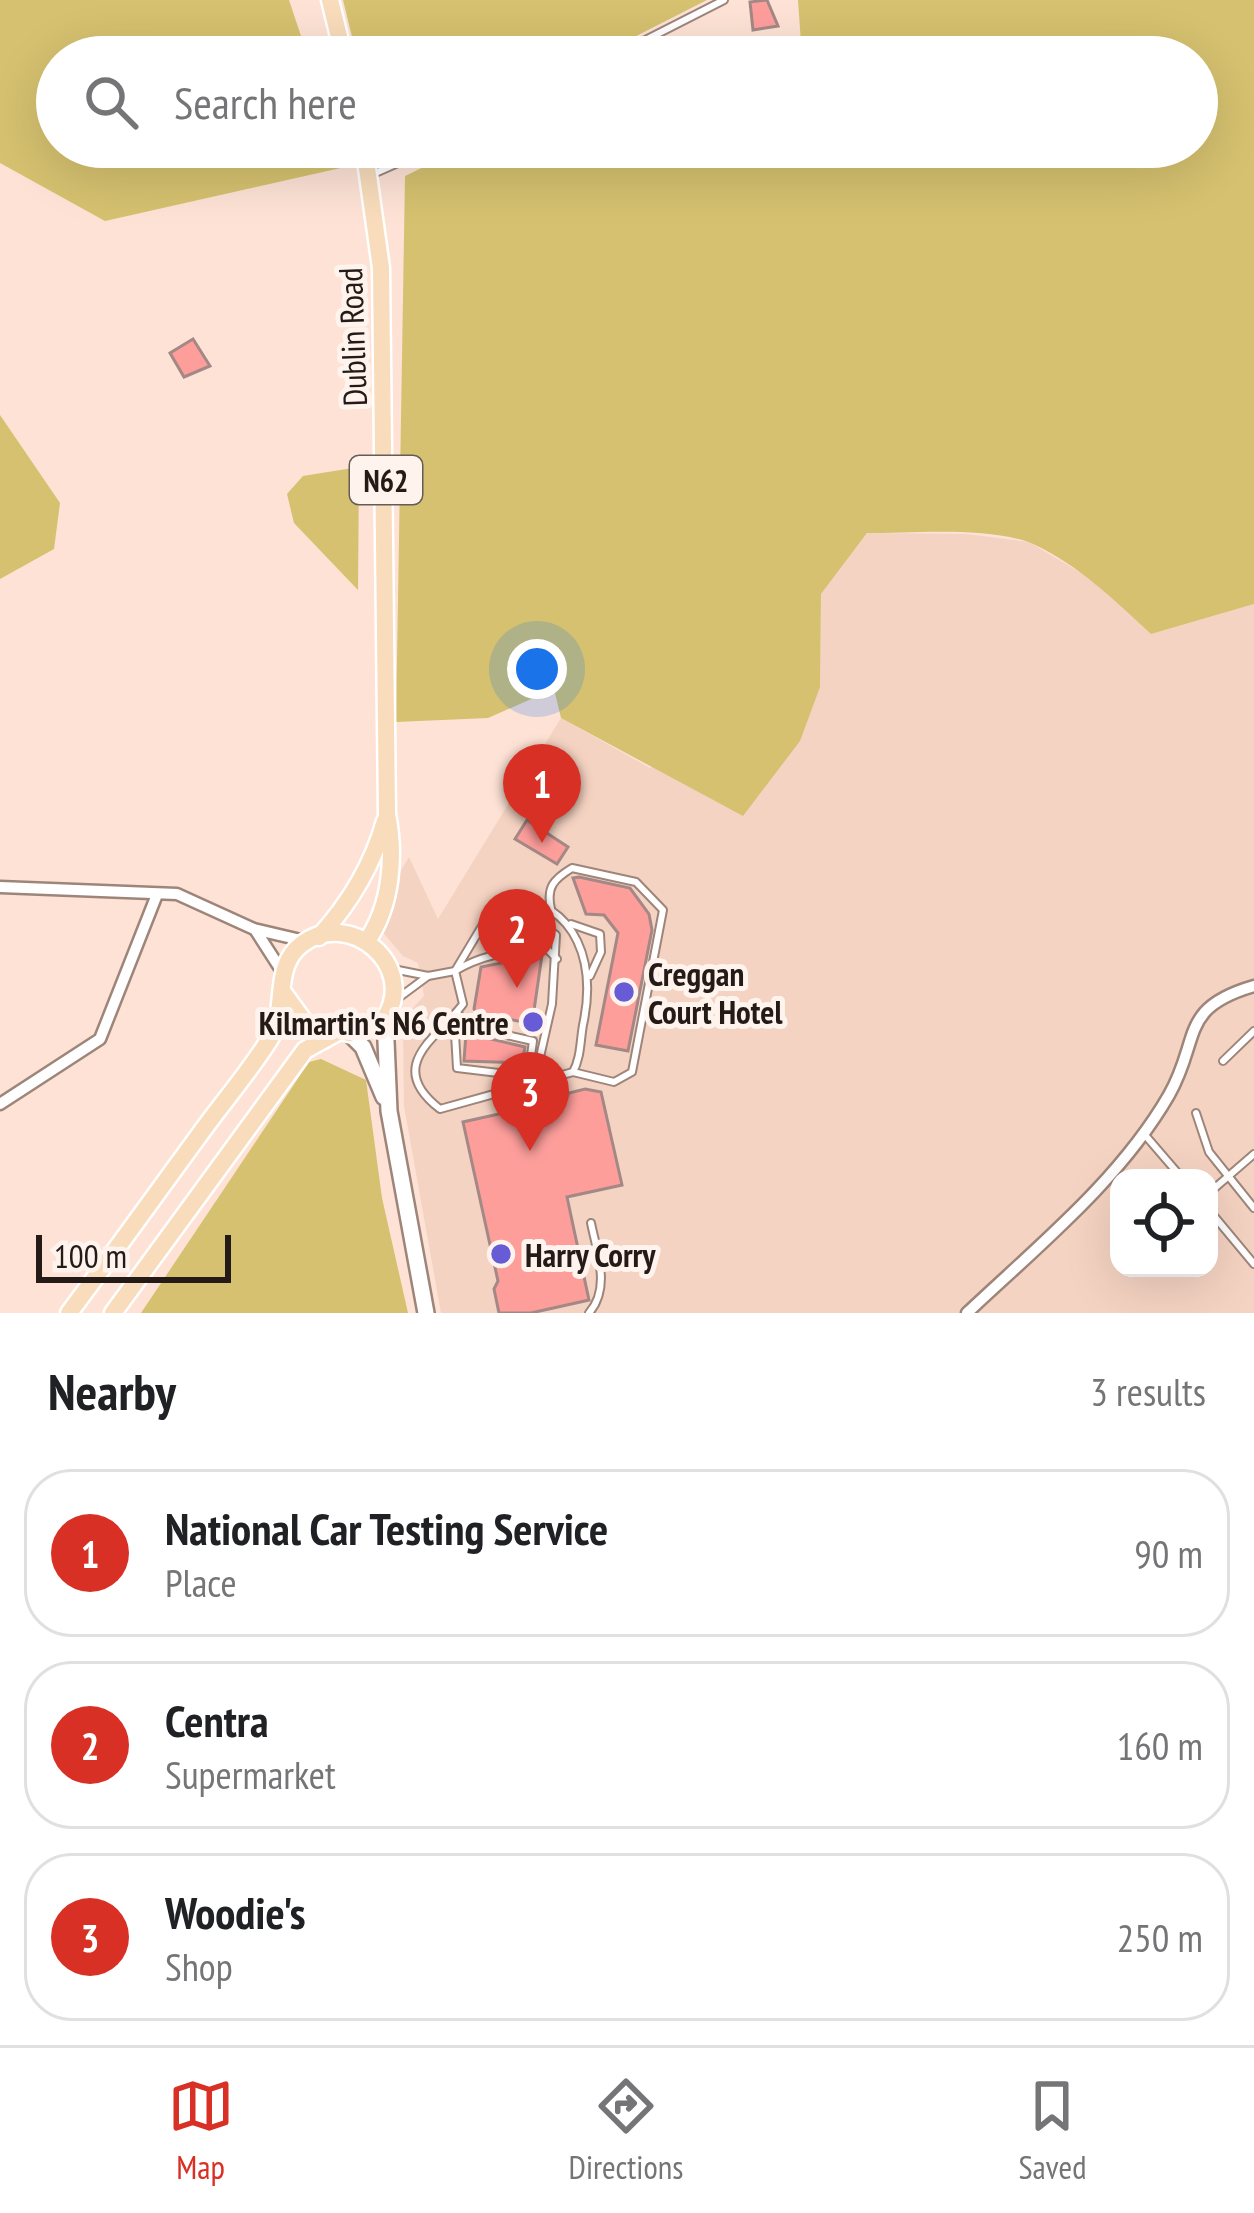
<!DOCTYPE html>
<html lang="en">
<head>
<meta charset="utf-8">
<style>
  :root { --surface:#fff; --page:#f6f6f6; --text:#202124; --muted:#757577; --line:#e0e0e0; --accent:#d93025 }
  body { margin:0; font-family:"PT Sans Narrow",sans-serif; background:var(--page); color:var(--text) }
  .controls { position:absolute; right:36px; bottom:36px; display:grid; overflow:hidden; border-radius:24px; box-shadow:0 12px 48px #0002 }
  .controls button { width:108px; height:108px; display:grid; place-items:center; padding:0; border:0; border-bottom:3px solid var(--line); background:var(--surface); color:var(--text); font:60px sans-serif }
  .scale { position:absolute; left:36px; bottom:30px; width:195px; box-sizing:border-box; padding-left:12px; border:6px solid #241b16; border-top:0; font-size:33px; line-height:42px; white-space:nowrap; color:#241b16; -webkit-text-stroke:9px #fef3ed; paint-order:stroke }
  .you { position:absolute; left:537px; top:669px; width:42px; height:42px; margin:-30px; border:9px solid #fff; border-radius:50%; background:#1a73e8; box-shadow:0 0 0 18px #1a73e833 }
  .badge { display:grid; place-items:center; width:78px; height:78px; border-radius:50%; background:var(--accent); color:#fff; font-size:39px; font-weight:700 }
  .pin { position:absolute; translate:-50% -99px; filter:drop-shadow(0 3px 6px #0008) }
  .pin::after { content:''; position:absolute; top:63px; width:42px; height:36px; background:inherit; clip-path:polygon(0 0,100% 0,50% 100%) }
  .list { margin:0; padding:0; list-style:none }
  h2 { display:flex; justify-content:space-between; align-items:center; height:156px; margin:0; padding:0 48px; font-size:51px }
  h2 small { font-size:39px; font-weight:400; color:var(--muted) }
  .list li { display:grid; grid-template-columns:78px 1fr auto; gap:36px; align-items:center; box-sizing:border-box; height:168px; margin:0 24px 24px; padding:0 24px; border:3px solid var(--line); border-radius:48px }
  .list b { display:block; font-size:45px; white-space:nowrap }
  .list p { margin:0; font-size:39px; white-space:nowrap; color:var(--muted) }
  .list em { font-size:39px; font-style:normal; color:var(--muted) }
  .icon { flex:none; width:66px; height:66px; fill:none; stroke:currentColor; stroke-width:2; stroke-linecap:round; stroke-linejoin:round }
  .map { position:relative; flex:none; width:1254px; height:1313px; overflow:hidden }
  .search { position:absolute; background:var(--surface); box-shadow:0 12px 48px #0002; left:36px; right:36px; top:36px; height:132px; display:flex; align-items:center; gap:30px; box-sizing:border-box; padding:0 42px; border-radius:66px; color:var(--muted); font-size:45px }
  .sheet { height:732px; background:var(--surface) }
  nav { display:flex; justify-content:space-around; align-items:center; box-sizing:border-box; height:168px; border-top:3px solid var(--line); background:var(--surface); font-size:33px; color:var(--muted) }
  nav a { display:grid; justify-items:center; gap:6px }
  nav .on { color:var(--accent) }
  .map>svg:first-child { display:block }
</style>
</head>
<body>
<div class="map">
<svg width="1254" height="1313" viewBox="0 0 1254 1313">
  <rect width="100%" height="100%" fill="#fde2d5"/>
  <path fill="#f5d3c2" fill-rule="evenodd" d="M867 533 967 534 1029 542 1093 580 1151 634 1254 604V1313H441L404 1106 403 1033 409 1012 424 996 418 963 403 956 380 929 395 881 409 857 438 919 561 718 650 768 820 686 821 594ZM1119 1178H1209V1268H1119Z"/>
  <g fill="#d5c16f">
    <path d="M0 0H289L308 57H57V147H339L345 167 105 221 0 163Z"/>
    <path d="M343 0H707L595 57H357Z"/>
    <path d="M798 0H1254V604L1151 634C1114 600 1079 565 1033 544 992 526 913 533 867 533L821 594 820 687 800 741 743 816 561 718 554 689 488 718 396 722 405 176 465 147H1197V57H802Z"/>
    <path d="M678 39 766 57H643Z"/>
    <path d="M0 415 60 503 54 549 0 579Z"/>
    <path d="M359 467 358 590 294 523 287 494 303 476Z"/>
    <path d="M321 1059 366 1080 382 1198 408 1313H141L309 1062Z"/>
  </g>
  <g fill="#fd9e9b" stroke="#a48886" stroke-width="3">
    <path d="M767 0 778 26 753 30 750 2Z"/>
    <path d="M193 339 210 366 184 377 170 353Z"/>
    <path d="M527 820 568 847 557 864 515 839Z"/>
    <path d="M579 877 630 888 649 914 652 930 628 1051 596 1045 618 933 604 915 586 914 573 878Z"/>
    <path d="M542 955 532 1024 498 1017 483 1022 474 1009 481 967Z"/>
    <path d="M466 1033 525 1047 522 1063 464 1061Z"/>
    <path d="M585 1089 601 1092 622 1185 567 1197 589 1300 531 1313H499L494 1289 498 1281 463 1122 566 1099 569 1093Z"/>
  </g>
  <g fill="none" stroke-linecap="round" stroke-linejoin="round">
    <g stroke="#9e857a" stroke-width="10">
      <g id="lane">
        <path d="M612 57 724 0"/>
        <path d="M371 175 434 147"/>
        <path d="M551 909C546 887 554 879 572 868L636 882 663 910 632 1072 614 1082 573 1072 440 1109C383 1065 439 1037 463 1004L455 971C485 953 511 952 545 947L557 959"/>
        <path d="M491 916 536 920 556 935 552 1004 535 1079"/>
        <path d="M571 924 600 934 601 952 590 976"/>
        <path d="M393 969 428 976 455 971 488 916 510 897C579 904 596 965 583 1025 580 1042 581 1057 573 1072"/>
        <path d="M397 999 428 976"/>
        <path d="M454 1017 457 1068 507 1074 529 1069 533 1041 471 1027 457 1013"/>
        <path d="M1223 1061 1254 1031"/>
        <path d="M1196 1113 1209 1152 1254 1208"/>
        <path d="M1145 1135 1182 1178"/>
        <path d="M1209 1193 1254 1154"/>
        <path d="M1209 1210 1254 1264"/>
        <path d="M589 1313C611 1288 597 1253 591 1223"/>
      </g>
    </g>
    <g stroke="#9e857a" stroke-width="15">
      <g id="street">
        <path d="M0 887 177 894 254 929 305 941"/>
        <path d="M256 931 283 973"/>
        <path d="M0 1104 100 1039 156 897"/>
        <path d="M967 1313C1038 1246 1120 1180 1169 1095 1201 1039 1178 1008 1254 986"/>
      </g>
    </g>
    <g stroke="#9e857a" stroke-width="20">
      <g id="secondary">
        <path d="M385 1018 389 1111 426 1313"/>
        <path d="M349 1033 363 1047 384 1097"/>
      </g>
    </g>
    <g stroke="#fff" stroke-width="21">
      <g id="primary">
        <path d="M330 0 344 57"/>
        <path d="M364 147 381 268 387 814C395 855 392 906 366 942"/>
        <path d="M319 937C349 904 373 864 385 821"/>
        <path d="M69 1313C113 1254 156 1194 200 1134 223 1102 250 1071 271 1037 288 1008 272 966 302 944 350 908 418 966 385 1018L349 1033 306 1024 282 991"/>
        <path d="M113 1313 305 1050 336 1033"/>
      </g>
    </g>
    <use href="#lane" stroke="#fff" stroke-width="6"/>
    <use href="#street" stroke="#fff" stroke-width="10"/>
    <use href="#secondary" stroke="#fff" stroke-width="15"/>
    <use href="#primary" stroke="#f8dcbb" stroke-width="16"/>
  </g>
  <g fill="#675cd5" stroke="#fef3ed" stroke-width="4.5">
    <circle cx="624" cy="992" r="12"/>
    <circle cx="533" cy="1022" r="12"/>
    <circle cx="501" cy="1254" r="12"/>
  </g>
  <g text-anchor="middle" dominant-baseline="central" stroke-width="10" stroke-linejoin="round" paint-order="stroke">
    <rect fill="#fef3ed" stroke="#655c56" stroke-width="3" x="350" y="456" width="72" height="48" rx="9"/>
    <g font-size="30" font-weight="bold" fill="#241b16">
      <text x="386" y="480">N62</text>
    </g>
    <g font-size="33" fill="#241b16" stroke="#fef3ed">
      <text transform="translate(352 337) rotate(-92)">Dublin Road</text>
    </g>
    <g font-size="33" font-weight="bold" fill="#241b16" stroke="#fef3ed" text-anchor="start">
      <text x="648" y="973">Creggan<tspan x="648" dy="38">Court Hotel</tspan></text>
      <text x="509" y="1022" text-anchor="end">Kilmartin's N6 Centre</text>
      <text x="525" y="1254">Harry Corry</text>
    </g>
  </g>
</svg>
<div class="controls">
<button><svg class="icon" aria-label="locate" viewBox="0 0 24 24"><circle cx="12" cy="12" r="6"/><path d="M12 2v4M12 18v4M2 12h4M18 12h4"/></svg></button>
</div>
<div class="scale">100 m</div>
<div class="you"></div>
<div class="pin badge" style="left:542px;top:843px">1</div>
<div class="pin badge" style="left:517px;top:988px">2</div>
<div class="pin badge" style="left:530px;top:1151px">3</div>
<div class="search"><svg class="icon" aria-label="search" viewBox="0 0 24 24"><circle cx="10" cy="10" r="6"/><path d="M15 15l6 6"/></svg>Search here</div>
</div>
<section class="sheet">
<h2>Nearby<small>3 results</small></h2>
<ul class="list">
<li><span class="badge">1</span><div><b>National Car Testing Service</b><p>Place</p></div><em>90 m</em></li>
<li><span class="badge">2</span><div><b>Centra</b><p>Supermarket</p></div><em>160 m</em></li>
<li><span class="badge">3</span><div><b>Woodie's</b><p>Shop</p></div><em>250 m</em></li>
</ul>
</section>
<nav>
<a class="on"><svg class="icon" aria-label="map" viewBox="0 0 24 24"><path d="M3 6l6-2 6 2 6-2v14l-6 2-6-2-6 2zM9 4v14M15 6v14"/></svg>Map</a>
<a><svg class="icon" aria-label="directions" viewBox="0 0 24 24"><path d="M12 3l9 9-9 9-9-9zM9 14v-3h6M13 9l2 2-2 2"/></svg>Directions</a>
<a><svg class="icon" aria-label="saved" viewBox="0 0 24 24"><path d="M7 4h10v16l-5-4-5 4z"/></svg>Saved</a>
</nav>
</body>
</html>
